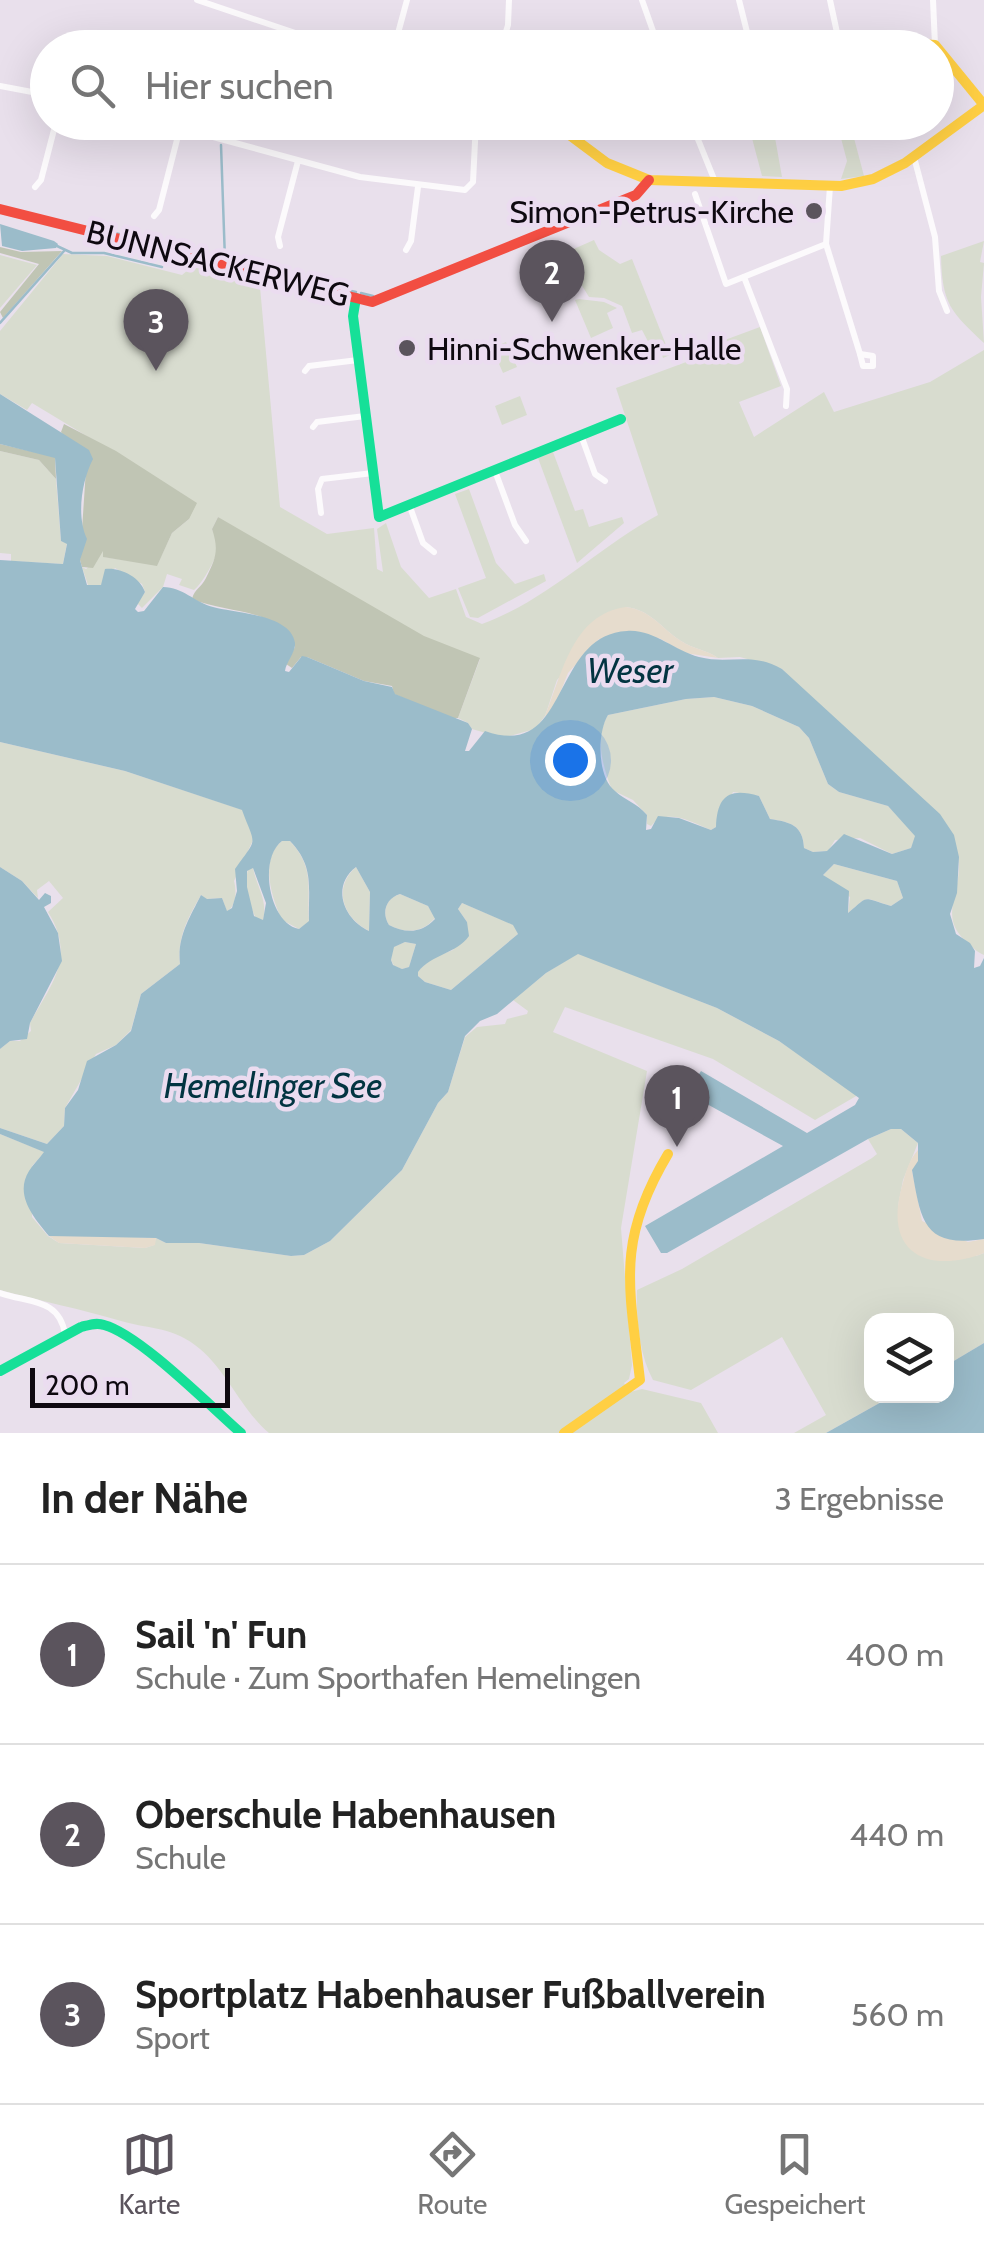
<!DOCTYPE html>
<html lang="de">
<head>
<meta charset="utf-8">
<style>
  :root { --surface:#fff; --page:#f6f6f6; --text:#222; --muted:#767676; --line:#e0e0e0; --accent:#5b545d }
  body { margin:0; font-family:Cabin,sans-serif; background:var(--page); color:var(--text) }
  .controls { position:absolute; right:30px; bottom:30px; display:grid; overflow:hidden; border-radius:20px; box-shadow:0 10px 40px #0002 }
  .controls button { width:90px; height:90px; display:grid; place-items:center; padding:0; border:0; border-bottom:2px solid var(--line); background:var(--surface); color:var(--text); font:50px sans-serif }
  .scale { position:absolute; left:30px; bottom:25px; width:200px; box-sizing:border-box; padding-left:10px; border:5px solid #0e0910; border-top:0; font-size:28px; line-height:35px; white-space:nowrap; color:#0e0910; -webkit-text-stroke:8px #ebdcf0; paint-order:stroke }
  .you { position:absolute; left:570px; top:760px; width:35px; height:35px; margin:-25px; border:8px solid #fff; border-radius:50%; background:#1a73e8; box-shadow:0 0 0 15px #1a73e833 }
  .badge { display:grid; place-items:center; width:65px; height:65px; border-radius:50%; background:var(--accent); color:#fff; font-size:32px; font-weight:700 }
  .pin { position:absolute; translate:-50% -82px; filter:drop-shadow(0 2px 5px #0008) }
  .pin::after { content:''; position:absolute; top:52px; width:35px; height:30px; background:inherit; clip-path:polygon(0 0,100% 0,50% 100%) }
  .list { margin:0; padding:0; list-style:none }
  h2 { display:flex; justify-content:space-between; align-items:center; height:130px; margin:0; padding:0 40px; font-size:42px }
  h2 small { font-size:32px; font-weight:400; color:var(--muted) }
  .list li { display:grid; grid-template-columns:65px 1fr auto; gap:30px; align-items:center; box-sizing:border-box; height:180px; padding:0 40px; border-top:2px solid var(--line) }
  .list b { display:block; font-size:38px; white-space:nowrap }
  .list p { margin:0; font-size:32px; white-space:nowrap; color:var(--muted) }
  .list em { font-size:32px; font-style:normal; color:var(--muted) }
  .icon { flex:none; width:55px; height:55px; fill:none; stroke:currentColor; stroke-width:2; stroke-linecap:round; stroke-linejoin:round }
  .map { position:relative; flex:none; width:984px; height:1433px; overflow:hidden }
  .search { position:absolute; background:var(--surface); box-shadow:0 10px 40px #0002; left:30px; right:30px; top:30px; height:110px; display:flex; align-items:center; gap:25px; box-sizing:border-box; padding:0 35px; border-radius:55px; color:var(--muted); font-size:38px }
  .sheet { height:670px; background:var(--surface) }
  nav { display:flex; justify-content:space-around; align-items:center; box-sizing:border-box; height:140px; border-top:2px solid var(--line); background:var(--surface); font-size:28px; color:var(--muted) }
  nav a { display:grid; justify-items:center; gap:5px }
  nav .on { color:var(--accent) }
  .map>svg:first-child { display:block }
</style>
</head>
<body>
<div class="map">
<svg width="984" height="1433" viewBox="0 0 984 1433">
  <rect width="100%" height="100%" fill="#e9e0ec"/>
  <g fill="#d8dccf">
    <path d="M748 123V122L818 123 774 132 782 177 762 176Z"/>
    <path d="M837 123H850L864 176 841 179 847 161Z"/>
    <path d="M594 240 599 250 620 264 632 259 670 355 663 358 660 348 653 351 642 330 632 333 622 306 604 298 589 297 578 279 572 281 560 255Z"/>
    <path d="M984 241 980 262 984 263 981 297 984 343C951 312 942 304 941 256Z"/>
    <path d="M63 254 107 256 182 275 199 261 259 276 280 507 327 534 374 528 377 569 383 572 377 529 386 523 401 567 429 598 456 589 466 617 482 624C548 600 597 548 658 515L616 388 716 351 714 344 760 327 781 386 739 402 754 437 824 392 834 412 930 382 984 350V955C975 951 973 947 966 941 935 915 967 886 957 852L782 669 740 657 718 658C707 650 693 649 681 641 661 628 651 610 626 607L557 680 545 716 535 729 503 738 472 729 468 723 458 718 480 659 439 686 218 517 212 529C214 535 218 539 218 545 219 555 202 584 194 590L179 585 182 579 167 574 163 587 142 608 137 603 145 592 142 584 115 568 101 585H88L82 567 86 569 97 560 101 551H104V557L157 565 172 533 189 519 181 493 32 403 27 410 0 394V331Z"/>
    <path d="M0 255 37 265 0 308Z"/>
    <path d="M579 299 604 302 617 308 607 313 613 328 591 338 575 300Z"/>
    <path d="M506 342 517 367 503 373 492 348Z"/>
    <path d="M520 396 527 415 502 425 495 406Z"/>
    <path d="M0 451 39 460 56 479 61 541 67 543 63 564 11 561V554L0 553Z"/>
    <path d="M553 452 575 511 583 509 589 527 622 517 624 523 577 563 538 458Z"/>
    <path d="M469 489 496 563 515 584 544 574 546 581 478 618 470 617 458 588 486 578 455 494Z"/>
    <path d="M714 697 752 706 799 727 809 738 828 784 839 792 888 806 916 836 911 848 892 854 860 838 835 840 828 851 813 852 804 848C803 825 790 822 770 819L759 796 733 792 716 827 711 830C691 822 667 807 651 826L647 824V815L633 800 612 790C603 767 594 738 608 715L686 699Z"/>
    <path d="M0 742 125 771 243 810 254 838 234 881C237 892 236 905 227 912L222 898 206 899 201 895C188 918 177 937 180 964L141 994 131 1030 116 1045 96 1054 65 1108 64 1126 47 1144 0 1128V1049L10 1041H20L31 1031 30 1023C52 983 76 957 48 912L63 898 49 881 37 890 38 898 22 881 0 867Z"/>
    <path d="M282 841H290C315 868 307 887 309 922L299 929 282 920C272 899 259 858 282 841Z"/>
    <path d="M834 864 897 881 903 898 891 906C861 897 870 895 848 913L850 897 823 875Z"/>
    <path d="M356 867 370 892 369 931C343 918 332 888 356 867Z"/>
    <path d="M253 868C257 888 268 900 263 920H257C249 906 244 885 248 869Z"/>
    <path d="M400 894 428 906 435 918C422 933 406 934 389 925 381 913 386 898 400 894Z"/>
    <path d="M462 903 514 925 518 934 451 990 425 982 418 976V971L432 958 453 950 467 922 458 909Z"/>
    <path d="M405 942 416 944 409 967 402 969 394 966 391 960 393 947Z"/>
    <path d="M578 953 717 1008 779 1041 858 1095 815 1120 713 1059 565 1007 553 1032 647 1071 621 1228 632 1365 629 1379 624 1383 630 1392 642 1389 701 1403 718 1433H269C241 1409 228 1373 200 1349 173 1326 152 1330 121 1321 81 1309 40 1301 0 1290V1134L45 1152 32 1166V1217L48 1236 59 1243 145 1248 154 1245 156 1238 166 1243H199L291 1256 304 1255 330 1241 402 1170 438 1103 448 1092 465 1037 477 1027 505 1024 507 1019 527 1014 528 1011 513 1000 546 973Z"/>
    <path d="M664 1072 682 1080 679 1094 693 1106 685 1118 663 1108 659 1102Z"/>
    <path d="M891 1129H901L918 1143 903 1180 898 1206 976 1256 984 1253V1343L947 1365 946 1320H872V1396H892L826 1433H794L826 1415 782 1337 691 1390 653 1380C639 1354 636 1319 637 1290L682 1269 872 1158 877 1154 868 1139Z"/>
  </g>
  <g fill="#c0c5b4">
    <path d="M0 247 21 252 62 251 3 318 0 312 39 264 0 253Z"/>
    <path d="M64 424 116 451 197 503 189 519 172 533 157 566 103 557V551L93 568 82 567 80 560 86 469 61 432Z"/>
    <path d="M0 444 55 457 56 479 39 460 0 451Z"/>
    <path d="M218 517 424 636 480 658 458 718H451L394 694 392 686 364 681 307 657H301L292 668 286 664 295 647C276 606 230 615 192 599 195 588 201 588 206 578 216 558 219 550 212 529Z"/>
  </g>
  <g fill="#e6dccd">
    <path d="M626 607C651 610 661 628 681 641 693 649 707 650 718 658L685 653 659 638 599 639 568 673 552 713 545 716C562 675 572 614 626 607Z"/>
    <path d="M918 1150V1162L912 1171 922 1221 968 1242 984 1239V1253C933 1273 886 1257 900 1194 904 1179 907 1162 918 1150Z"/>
    <path d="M90 1235 156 1238 155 1245 145 1248 59 1243 49 1236Z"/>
  </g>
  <g fill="#9bbcca" fill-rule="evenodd">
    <path d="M0 224 54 241 58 244 56 248 22 251 2 246Z"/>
    <path d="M0 394 89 450 93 459C82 480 76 516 87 539L80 560 87 585H101L105 569C120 567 140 577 145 592L135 609 138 612 144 611 163 587C183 587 194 602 213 607 234 613 291 614 295 643 296 652 286 662 285 671L289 672 302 656 307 657 364 681 392 687 395 694 468 723 472 729 465 751H469L485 731C571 762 550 635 627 631 654 629 674 651 699 657 730 665 750 651 782 669L940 814 954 835 959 857 957 893 950 914 956 934 970 943 975 951 974 968 980 966 984 958V1239C924 1248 921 1222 912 1170L918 1161V1143L901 1129H891L868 1139 667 1253H661L645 1226 783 1146 687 1093 701 1071 807 1133 855 1105 859 1098 779 1041 717 1008 578 954 546 973 497 1014 480 1021 465 1036 448 1092 438 1103 402 1170 330 1241 304 1255 291 1256 199 1243H166L156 1238 49 1236C34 1218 14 1195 29 1171 33 1164 40 1158 44 1152L0 1134V1128L47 1144 64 1126 65 1108 78 1090 87 1061 116 1045 131 1031 141 994 180 964C177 937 189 919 201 895L207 899 222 898 227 911 232 908 237 891 235 869C258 836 256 848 242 810L125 771 0 742V560L63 564 67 544 61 541 55 458 0 444ZM714 697 752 706 799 727 809 738 828 784 839 792 888 806 915 836 911 848 892 854 844 834 827 851 813 852 804 848C803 825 790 822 770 819L759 796C729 787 717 796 716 827L711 830 679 818 658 816 651 829 646 830 647 815C637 803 626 801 615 791 597 777 597 733 608 715L686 699ZM282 841H290C315 867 308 888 309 921L299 929C269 923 258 859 282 841ZM834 864 897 881 903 898 891 906C860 897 870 895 848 913L849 891 823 875ZM356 867 370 892 369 931C343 919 331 886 356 867ZM253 868 266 903 263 920 254 916 247 887V871ZM400 894 428 906 435 919C422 933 406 934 389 925 381 913 386 898 400 894ZM462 903 513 925 518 934 451 990 425 982 418 976V972C432 954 456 954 469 936L467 922 458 909ZM405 942 416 944 409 967 402 969 393 965 391 960 394 947Z"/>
    <path d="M0 867 22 881 39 900 45 893 51 896V903L44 907 58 933 62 961 30 1023 27 1039 10 1041 0 1049Z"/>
    <path d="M984 1343V1433H826L892 1396H946L947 1365Z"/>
  </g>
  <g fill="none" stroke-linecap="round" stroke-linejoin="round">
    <g stroke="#9bbcca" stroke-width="2.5">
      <path d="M220 122 221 133"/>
      <path d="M221 145 225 260"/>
      <path d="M89 227 107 231"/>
      <path d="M115 233 152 242"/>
      <path d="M157 243 171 247"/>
      <path d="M57 246 72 253H104L162 267"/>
      <path d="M176 248 205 255"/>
      <path d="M210 256 236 263"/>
      <path d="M242 264 260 268"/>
      <path d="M264 270 296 278"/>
      <path d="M304 279 333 287"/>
      <path d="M337 288 356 292"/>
      <path d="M361 293 373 296"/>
      <path d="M0 323 64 251"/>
    </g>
    <g stroke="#fcfafc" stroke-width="6">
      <path d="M197 0 340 48"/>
      <path d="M642 0 659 48"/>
      <path d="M739 0 751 48"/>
      <path d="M830 0 839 42"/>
      <path d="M933 0 935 45"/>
      <path d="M394 48 407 0"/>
      <path d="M501 48 508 25 509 0"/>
      <path d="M0 86 48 95"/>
      <path d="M158 122 360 177 465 190 473 182 476 122"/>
      <path d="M691 122 714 179"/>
      <path d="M914 157 935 237 939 291 947 311"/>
      <path d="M830 186 826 244 860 354"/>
      <path d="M35 187 41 180 56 122"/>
      <path d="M695 194 726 284 826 244"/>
      <path d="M154 216 159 210 180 128"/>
      <path d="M280 246 278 237 298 161"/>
      <path d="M406 250 411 241 418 187"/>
      <path d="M744 277 787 389 786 406"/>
      <path d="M860 354 873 356V366H863Z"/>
      <path d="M305 371 309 366 358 360"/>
      <path d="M313 427 317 422 365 416"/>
      <path d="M581 435 595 474 605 481"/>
      <path d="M495 471 515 525 526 541"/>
      <path d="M410 507 423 543 434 552"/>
      <path d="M321 513 318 489 322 479 373 473"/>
      <path d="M0 1293C29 1303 59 1298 65 1334"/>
    </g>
    <g stroke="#16e098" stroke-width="10">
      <path d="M356 298 353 316 379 517 621 419"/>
      <path d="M0 1371 81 1327C89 1325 96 1322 104 1325 139 1334 210 1406 241 1433"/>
    </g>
    <g stroke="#ffcf43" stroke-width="10">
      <path d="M552 122 607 163 649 180 841 186 873 179 905 163 984 105 935 45 849 39 832 45 802 48"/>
      <path d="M564 1433 640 1380C629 1285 616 1241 668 1154"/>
    </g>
    <path stroke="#f24e42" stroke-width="10" d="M0 209 372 302 636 195 649 180"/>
  </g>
  <g fill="#5b545d" stroke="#ebdcf0" stroke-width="4">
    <circle cx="814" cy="211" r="10"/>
    <circle cx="407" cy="348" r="10"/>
  </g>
  <g text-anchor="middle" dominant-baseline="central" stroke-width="9" stroke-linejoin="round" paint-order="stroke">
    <g font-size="32" fill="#0e0910" stroke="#ebdcf0" text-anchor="end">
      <text x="794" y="211">Simon-Petrus-Kirche</text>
      <text x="427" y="348" text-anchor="start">Hinni-Schwenker-Halle</text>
    </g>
    <g font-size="32" fill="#0e0910" stroke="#ebdcf0">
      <text transform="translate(218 263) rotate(14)">BUNNSACKERWEG</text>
    </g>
    <g font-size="35" font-style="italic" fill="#023441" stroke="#ebdcf0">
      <text x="630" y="670">Weser</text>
      <text x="273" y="1085">Hemelinger See</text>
    </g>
  </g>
</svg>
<div class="controls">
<button><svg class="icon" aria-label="layers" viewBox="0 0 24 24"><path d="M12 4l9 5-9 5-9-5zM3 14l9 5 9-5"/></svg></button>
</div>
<div class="scale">200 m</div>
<div class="you"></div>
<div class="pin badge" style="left:677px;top:1147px">1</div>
<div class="pin badge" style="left:552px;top:322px">2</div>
<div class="pin badge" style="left:156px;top:371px">3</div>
<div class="search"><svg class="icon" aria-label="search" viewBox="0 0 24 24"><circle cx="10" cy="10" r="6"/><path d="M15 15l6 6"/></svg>Hier suchen</div>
</div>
<section class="sheet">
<h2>In der Nähe<small>3 Ergebnisse</small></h2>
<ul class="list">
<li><span class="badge">1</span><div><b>Sail 'n' Fun</b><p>Schule · Zum Sporthafen Hemelingen</p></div><em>400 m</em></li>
<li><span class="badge">2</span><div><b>Oberschule Habenhausen</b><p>Schule</p></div><em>440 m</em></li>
<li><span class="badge">3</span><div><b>Sportplatz Habenhauser Fußballverein</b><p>Sport</p></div><em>560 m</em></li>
</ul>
</section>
<nav>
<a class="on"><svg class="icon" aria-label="map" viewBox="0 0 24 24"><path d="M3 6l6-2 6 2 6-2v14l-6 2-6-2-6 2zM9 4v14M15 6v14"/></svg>Karte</a>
<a><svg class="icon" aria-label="directions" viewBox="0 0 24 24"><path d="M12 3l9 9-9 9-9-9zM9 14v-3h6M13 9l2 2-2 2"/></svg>Route</a>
<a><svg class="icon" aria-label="saved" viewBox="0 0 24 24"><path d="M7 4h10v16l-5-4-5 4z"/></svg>Gespeichert</a>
</nav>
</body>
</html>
